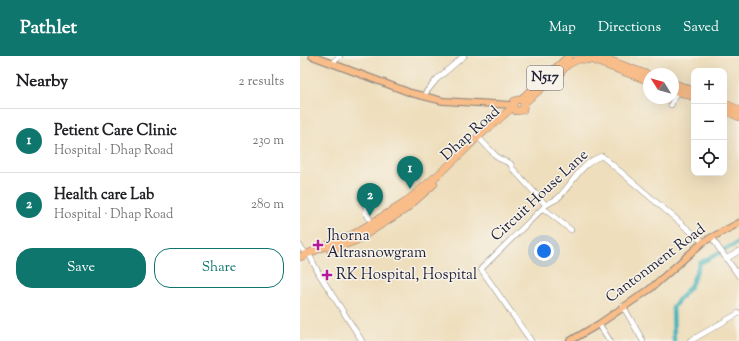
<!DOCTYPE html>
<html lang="en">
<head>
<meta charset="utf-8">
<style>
  :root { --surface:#fff; --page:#f6f6f6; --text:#202124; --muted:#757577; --line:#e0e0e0; --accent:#0f766e }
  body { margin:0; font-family:"Sorts Mill Goudy",serif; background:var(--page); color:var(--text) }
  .controls { position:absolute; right:12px; top:12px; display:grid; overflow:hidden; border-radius:8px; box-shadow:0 4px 16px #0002 }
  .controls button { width:36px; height:36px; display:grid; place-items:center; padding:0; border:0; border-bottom:1px solid var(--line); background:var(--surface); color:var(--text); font:20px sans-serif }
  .compass { position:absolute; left:343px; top:12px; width:36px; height:36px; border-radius:50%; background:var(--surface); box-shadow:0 4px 16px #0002; rotate:307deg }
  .you { position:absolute; left:244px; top:195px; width:14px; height:14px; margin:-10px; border:3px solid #fff; border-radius:50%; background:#1a73e8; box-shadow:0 0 0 6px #1a73e833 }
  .badge { display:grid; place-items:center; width:26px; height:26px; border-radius:50%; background:var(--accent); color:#fff; font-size:13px; font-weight:700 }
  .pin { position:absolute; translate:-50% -33px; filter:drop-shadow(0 1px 2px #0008) }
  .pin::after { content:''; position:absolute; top:21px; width:14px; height:12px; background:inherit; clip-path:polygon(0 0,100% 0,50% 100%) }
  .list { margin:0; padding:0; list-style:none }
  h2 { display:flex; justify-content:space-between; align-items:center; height:52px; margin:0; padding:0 16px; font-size:17px }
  h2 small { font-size:13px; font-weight:400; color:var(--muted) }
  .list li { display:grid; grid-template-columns:26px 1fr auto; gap:12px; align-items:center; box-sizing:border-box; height:64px; padding:0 16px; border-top:1px solid var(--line) }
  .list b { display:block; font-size:15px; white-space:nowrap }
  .list p { margin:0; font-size:13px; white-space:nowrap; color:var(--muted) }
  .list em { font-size:13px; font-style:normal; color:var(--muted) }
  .actions { display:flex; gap:8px; padding:12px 16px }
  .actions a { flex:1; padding:9px 0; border:1px solid var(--accent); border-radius:16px; text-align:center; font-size:14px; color:var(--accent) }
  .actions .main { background:var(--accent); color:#fff }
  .icon { flex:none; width:22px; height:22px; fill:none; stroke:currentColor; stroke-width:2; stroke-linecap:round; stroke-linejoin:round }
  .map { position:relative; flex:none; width:439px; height:285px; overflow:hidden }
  header { display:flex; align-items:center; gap:24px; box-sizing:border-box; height:56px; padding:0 20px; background:var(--accent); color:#fff }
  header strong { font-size:19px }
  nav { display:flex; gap:22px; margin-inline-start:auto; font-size:14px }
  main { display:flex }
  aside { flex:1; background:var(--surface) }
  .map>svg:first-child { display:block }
</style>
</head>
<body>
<header>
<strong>Pathlet</strong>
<nav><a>Map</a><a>Directions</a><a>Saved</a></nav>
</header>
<main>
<aside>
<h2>Nearby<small>2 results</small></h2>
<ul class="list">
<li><span class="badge">1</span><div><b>Petient Care Clinic</b><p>Hospital · Dhap Road</p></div><em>230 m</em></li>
<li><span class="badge">2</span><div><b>Health care Lab</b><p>Hospital · Dhap Road</p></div><em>280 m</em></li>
</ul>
<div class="actions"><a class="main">Save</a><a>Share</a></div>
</aside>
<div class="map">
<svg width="439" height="285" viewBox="0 0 439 285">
  <rect width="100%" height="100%" fill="#f7f3e8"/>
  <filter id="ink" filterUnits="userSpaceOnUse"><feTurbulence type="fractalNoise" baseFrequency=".025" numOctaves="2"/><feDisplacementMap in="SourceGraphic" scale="8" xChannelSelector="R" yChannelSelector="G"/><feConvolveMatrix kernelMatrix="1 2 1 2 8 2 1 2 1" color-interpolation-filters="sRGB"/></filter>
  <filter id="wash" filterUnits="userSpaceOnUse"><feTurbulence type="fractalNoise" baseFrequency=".012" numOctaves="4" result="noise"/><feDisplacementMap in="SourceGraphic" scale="16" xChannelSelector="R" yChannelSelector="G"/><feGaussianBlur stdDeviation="0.9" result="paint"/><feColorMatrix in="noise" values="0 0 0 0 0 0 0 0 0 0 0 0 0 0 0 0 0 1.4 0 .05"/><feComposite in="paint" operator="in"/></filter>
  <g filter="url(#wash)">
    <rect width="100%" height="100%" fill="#eedebc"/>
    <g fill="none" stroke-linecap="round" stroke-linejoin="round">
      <path stroke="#44b4bb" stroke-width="4.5" d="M374 285 373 251 391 229 400 207 439 186"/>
    </g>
  </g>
  <g filter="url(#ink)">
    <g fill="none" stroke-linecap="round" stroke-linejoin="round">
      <g stroke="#88807c" stroke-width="6">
        <g id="minor">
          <path d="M32 7 40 0"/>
          <path d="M123 40 137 23 164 0"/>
          <path d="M371 49 378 32"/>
          <path d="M178 81 198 102 211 108 212 112 246 149"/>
          <path d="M61 142 67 153 66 157 72 167"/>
          <path d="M243 152 271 174"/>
          <path d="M412 181 418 191 439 220"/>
          <path d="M0 190 7 199"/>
          <path d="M9 198 19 218 62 285"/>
          <path d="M426 203 439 195"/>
          <path d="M323 250 343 285"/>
          <path d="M299 268 310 285"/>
          <path d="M231 285 181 213 246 149C249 147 253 145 257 143 273 128 280 107 302 100L403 186"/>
          <path d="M390 285 439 257"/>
        </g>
      </g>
      <g stroke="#88807c" stroke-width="8">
        <g id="major">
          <path d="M12 0 111 37 143 45 212 49"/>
          <path d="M270 285 299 268 350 233 403 186 439 167"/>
        </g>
      </g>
      <g stroke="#88807c" stroke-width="8">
        <g id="highway">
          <path d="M298 0 349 19"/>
          <path d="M373 27 394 35"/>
          <path d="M373 34 394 41"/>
          <path d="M221 43 269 0"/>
          <path d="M424 47 439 54"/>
          <path d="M213 51 216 55 223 54 224 47 259 18 267 9 279 3 292 4 349 25"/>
          <path d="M424 54 439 61"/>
          <path d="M30 194 55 185 106 153 134 128"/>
          <path d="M0 201 52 179 103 148 146 112 178 81 213 51 214 45 221 43 224 47"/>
        </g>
      </g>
      <use href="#minor" stroke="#fff" stroke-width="5"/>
      <use href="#major" stroke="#f8bd89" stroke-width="6"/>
      <use href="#highway" stroke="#f8bd89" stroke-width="7"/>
    </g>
  </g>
  <g fill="#b5179e" stroke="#f7f3e8" stroke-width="1.5">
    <path d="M16 183h4v4h4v4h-4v4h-4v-4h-4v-4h4z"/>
    <path d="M25 213h4v4h4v4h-4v4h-4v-4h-4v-4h4z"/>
  </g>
  <g text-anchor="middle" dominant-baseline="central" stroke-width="3" stroke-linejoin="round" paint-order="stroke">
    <rect fill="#f7f3e8" stroke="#62616f" stroke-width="1" x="227" y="10" width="36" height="24" rx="3"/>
    <g font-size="14" font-weight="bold" fill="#22223b">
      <text x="245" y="22">N517</text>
    </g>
    <g font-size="15" fill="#22223b" stroke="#f7f3e8">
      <text transform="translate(171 78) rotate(-42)">Dhap Road</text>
      <text transform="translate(240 140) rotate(-43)">Circuit House Lane</text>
      <text transform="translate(356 208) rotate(-37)">Cantonment Road</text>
    </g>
    <g font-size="15" fill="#22223b" stroke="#f7f3e8" text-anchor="start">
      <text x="27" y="180">Jhorna<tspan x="27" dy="17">Altrasnowgram</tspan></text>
      <text x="36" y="219">RK Hospital, Hospital</text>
    </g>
  </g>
</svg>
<div class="controls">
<button>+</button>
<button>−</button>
<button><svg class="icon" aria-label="locate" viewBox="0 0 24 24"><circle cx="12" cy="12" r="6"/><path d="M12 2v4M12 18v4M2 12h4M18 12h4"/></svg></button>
</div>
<svg class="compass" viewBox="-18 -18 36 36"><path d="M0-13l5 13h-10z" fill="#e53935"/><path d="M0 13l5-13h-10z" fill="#757577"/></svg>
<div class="you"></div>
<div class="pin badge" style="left:110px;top:133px">1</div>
<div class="pin badge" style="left:70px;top:160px">2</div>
</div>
</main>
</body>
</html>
